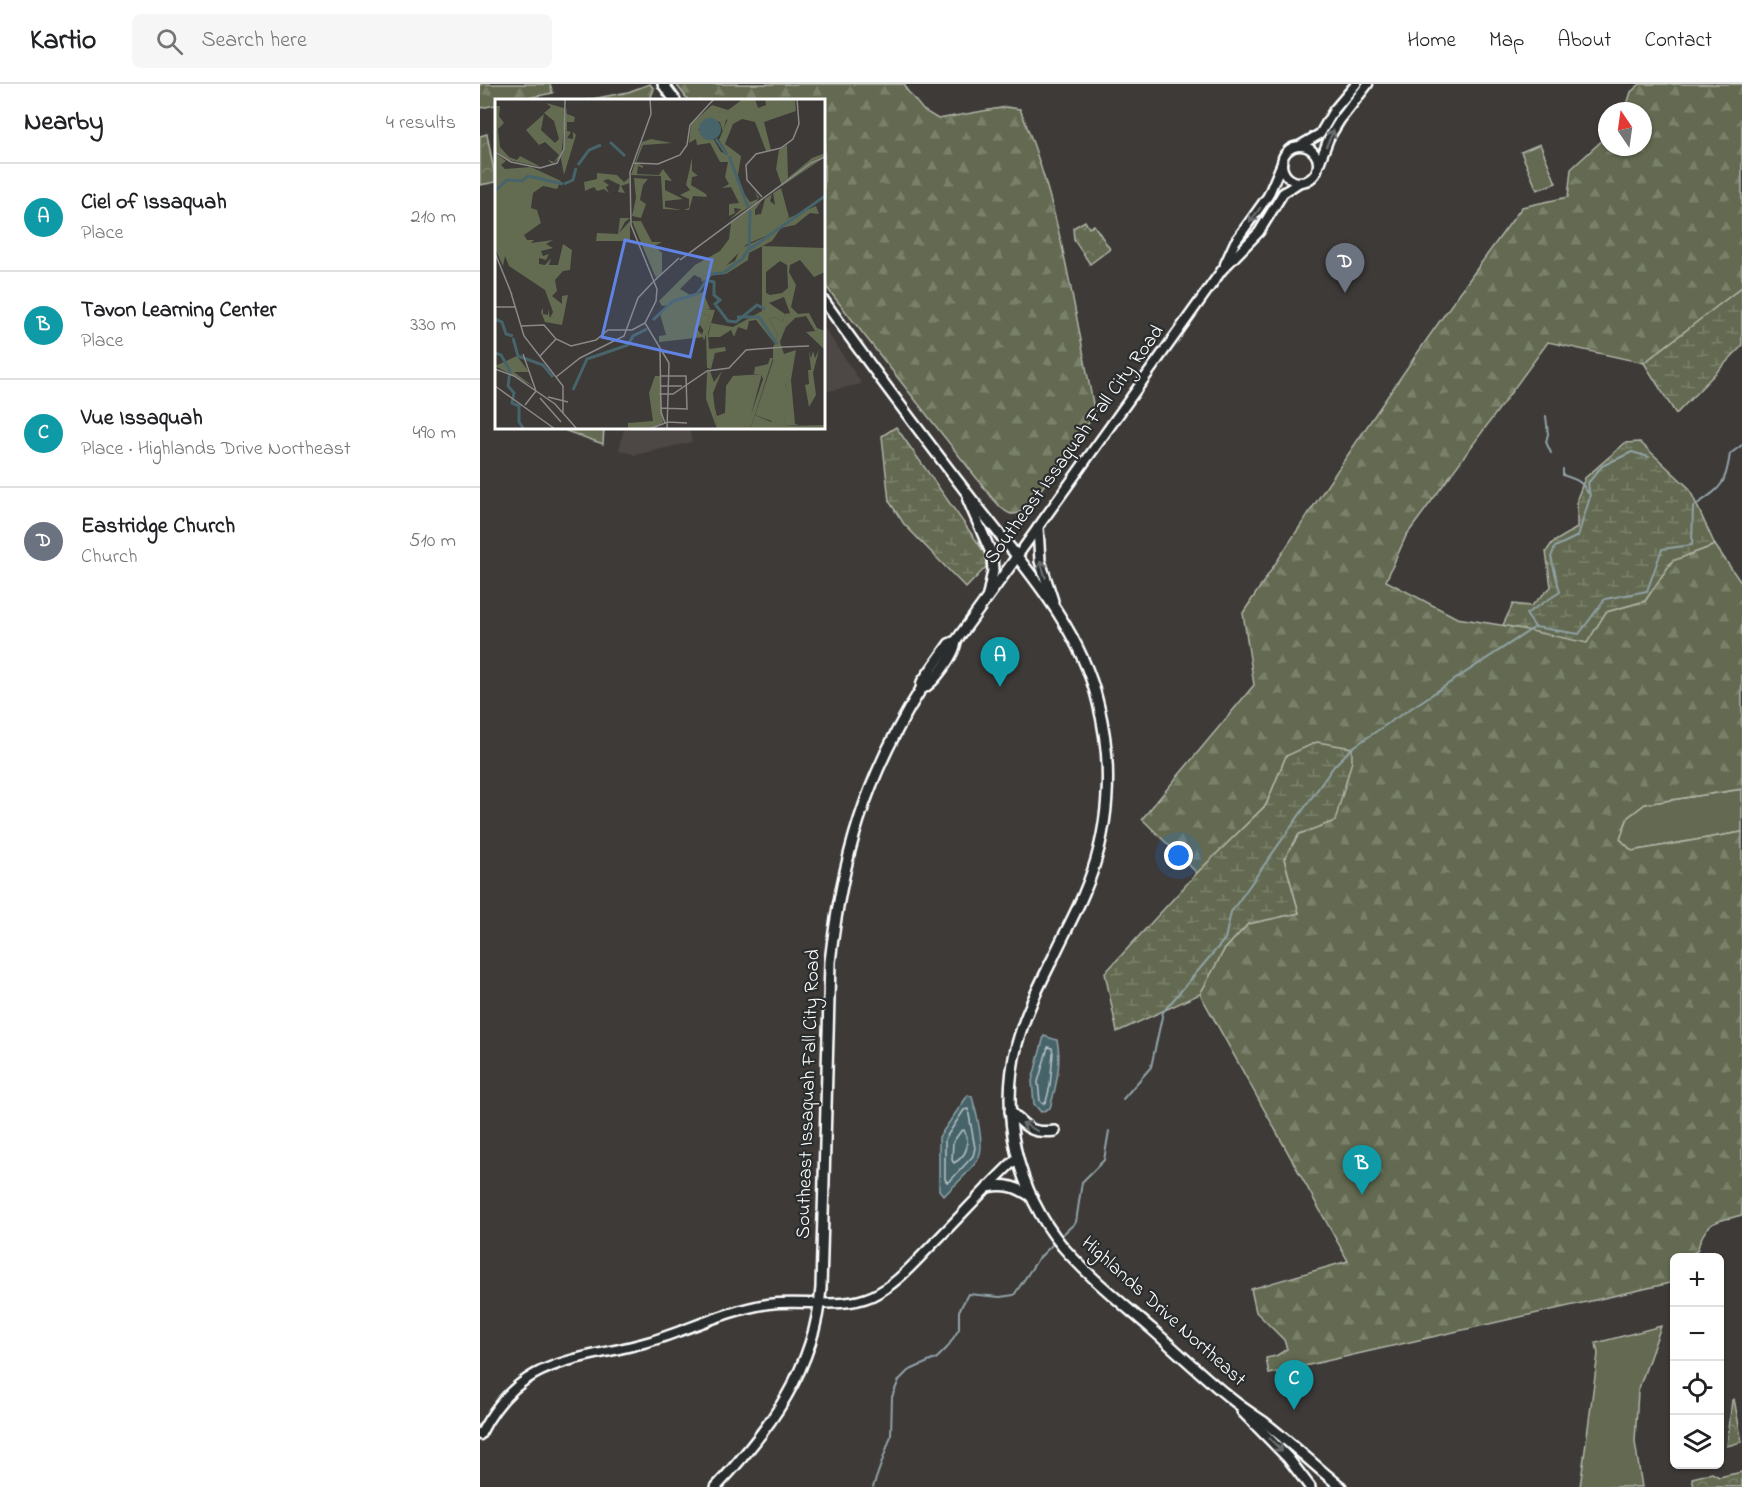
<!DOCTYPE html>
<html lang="en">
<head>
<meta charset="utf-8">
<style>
  :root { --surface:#fff; --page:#f6f6f6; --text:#202124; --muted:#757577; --line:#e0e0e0; --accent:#db2777 }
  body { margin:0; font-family:"Indie Flower",sans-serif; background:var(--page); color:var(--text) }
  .controls { position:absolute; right:18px; bottom:18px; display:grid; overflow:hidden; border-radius:9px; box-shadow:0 2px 4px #0004 }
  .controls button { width:54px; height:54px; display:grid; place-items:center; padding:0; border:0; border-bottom:2px solid var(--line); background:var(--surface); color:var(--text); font:30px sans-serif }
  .compass { position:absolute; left:1118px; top:18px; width:54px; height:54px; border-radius:50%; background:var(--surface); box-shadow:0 2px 4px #0004; rotate:347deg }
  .you { position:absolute; left:699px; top:772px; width:21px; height:21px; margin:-15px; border:4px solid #fff; border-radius:50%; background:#1a73e8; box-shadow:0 0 0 9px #1a73e833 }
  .badge { display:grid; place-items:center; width:39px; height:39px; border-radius:50%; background:var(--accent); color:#fff; font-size:20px; font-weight:700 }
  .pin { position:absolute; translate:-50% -50px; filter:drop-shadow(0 2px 3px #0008) }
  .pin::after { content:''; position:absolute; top:32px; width:21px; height:18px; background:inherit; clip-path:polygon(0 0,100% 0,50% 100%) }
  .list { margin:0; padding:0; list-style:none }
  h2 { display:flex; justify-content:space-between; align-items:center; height:78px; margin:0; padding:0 24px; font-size:26px }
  h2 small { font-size:20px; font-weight:400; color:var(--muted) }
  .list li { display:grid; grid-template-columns:39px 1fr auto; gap:18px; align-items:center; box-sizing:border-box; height:108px; padding:0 24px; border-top:2px solid var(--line) }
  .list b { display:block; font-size:22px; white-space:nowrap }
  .list p { margin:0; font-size:20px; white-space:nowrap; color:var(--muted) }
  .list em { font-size:20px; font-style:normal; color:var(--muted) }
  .icon { flex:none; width:33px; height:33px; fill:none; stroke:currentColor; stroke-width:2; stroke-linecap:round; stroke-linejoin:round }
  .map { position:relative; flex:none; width:1262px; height:1403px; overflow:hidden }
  header { display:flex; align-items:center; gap:36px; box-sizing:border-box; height:84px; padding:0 30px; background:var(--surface); border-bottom:2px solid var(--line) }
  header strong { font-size:28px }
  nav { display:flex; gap:33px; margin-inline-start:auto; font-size:21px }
  .search { width:420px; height:54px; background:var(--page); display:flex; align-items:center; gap:15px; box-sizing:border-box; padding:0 21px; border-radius:9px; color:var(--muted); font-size:22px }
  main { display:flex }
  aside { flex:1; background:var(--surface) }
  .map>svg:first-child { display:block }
</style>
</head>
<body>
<header>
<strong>Kartio</strong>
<div class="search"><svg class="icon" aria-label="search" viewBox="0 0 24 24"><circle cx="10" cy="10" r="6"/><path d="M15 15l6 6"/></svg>Search here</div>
<nav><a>Home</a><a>Map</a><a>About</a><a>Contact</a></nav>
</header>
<main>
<aside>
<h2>Nearby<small>4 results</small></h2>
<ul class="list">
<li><span class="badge" style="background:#0f9aa8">A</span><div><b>Ciel of Issaquah</b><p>Place</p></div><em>210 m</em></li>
<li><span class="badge" style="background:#0f9aa8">B</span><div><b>Tavon Learning Center</b><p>Place</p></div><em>330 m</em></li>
<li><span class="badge" style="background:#0f9aa8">C</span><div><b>Vue Issaquah</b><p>Place · Highlands Drive Northeast</p></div><em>490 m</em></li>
<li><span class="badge" style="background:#6b7280">D</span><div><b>Eastridge Church</b><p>Church</p></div><em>510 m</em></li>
</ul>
</aside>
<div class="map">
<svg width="1262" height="1403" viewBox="0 0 1262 1403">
  <defs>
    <pattern id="forest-firs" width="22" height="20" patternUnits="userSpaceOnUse" patternTransform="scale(1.5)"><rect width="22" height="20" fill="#636b51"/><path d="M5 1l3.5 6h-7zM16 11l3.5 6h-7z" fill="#7a816b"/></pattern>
    <pattern id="wetland-marsh" width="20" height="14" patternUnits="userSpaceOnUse" patternTransform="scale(1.5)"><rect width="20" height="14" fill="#636b51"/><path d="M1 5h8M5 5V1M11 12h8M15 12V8" fill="none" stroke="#7a816b"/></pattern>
    <pattern id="park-crowns" width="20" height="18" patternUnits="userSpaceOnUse" patternTransform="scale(1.5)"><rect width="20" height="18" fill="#636b51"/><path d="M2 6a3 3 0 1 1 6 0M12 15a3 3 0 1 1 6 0" fill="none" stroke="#7a816b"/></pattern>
  </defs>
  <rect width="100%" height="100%" fill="#3d3a38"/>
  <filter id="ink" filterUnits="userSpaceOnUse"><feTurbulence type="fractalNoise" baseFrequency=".0167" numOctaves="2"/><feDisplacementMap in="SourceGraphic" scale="12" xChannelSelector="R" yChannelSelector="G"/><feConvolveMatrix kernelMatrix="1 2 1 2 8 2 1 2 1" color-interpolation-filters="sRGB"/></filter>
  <g filter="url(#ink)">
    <g fill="#4e4744">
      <path d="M344 243 382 300 344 308Z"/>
      <path d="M144 344H209L212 358 155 371 139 366Z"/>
    </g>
    <g fill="#636b51" stroke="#b1b5a8" stroke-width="1.5">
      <path d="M1060 60 1076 99 1057 106 1041 68Z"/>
      <path d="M85 344H124L123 360 86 347Z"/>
      <path d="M1262 705V748L1152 767 1140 755 1148 733 1165 720Z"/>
      <path d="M1181 1242 1158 1307 1155 1358 1162 1403H1100L1118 1270 1116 1259Z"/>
    </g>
    <g fill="url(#forest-firs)" stroke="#b1b5a8" stroke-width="1.5">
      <path d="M0 0H70L73 9 37 16H16V21L0 24Z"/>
      <path d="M170 0 174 5 170 16H107L148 8Z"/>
      <path d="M196 0H425L426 5 443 26 458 35 526 23 540 25C580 121 595 229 615 330L547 425C529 436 525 427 513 415L344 200V16H208Z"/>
      <path d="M1160 0H1262V203L1164 279 1068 258 926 452 906 497 977 534 1039 544 1126 528 1165 517 1192 477 1235 461 1262 500V705L1165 720 1148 733 1140 755 1152 767 1262 748V1131C1234 1138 1225 1137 1217 1167L1204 1173 1194 1174V1183L1190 1199 789 1290 786 1274 796 1272 807 1265 804 1256 776 1228 771 1205 868 1177 720 910 744 866 768 840 819 829 804 775 819 750 855 737 806 672 786 721 717 789 662 735 774 601 763 529C853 391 944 255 1042 123L1088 113 1091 85 1127 52V63H1163V27H1145L1151 8Z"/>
    </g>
    <g fill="url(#wetland-marsh)" stroke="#b1b5a8" stroke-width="1.5">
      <path d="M1262 203V262L1196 330 1164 279Z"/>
      <path d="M416 343 505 469 506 483 486 504 424 440 409 417 402 352Z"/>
      <path d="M1160 358 1209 404 1235 461 1192 477 1165 517 1126 528 1107 559 1023 541 1033 520 1051 522 1071 503 1066 468 1072 459 1097 444V415L1105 394 1145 359Z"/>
      <path d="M837 658 872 664V677L855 737 819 750 804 775 819 829 768 840 744 866 720 910 637 948 625 889 717 789 786 721 806 672Z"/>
    </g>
    <g fill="url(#park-crowns)" stroke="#b1b5a8" stroke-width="1.5">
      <path d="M7 50 16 98 0 101V52Z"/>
      <path d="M605 137 609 144 614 141 630 165 610 180 594 156 593 144Z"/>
      <path d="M1254 1315 1262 1358 1247 1362 1252 1316Z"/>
      <path d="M1262 1388V1403H1214L1212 1394 1232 1389 1239 1393Z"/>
    </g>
    <g fill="#47646b" stroke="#91a2a6" stroke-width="1.5">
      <path d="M564 952 577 956C582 978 576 1003 570 1024L561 1028 554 1020 552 997Z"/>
      <path d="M488 1011 492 1013C496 1027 505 1060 499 1073 494 1085 474 1101 464 1112L459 1106V1053Z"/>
    </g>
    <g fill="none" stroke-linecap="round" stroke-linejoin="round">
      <g stroke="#b5c1c4" stroke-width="1.5">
        <path d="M568 963 572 964 573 969 570 1002 566 1018 563 1020 560 1017 558 998Z"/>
        <path d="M488 1025 495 1064 493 1072 470 1097 467 1098 465 1095V1055L484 1026Z"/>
        <path d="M484 1046C490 1060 488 1071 474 1079L472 1076 473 1058 481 1047Z"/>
      </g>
      <g stroke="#91a2a6" stroke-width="2">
        <path d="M1066 332 1068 350 1066 358 1071 369"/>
        <path d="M1083 385V391C1096 396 1100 395 1108 409"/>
        <path d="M1055 543 1046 530 1080 508 1071 473 1075 463 1098 452 1110 413 1108 399 1122 382 1152 368 1169 373"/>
        <path d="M643 1015 671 983 683 928 745 855 751 828 854 682 872 664 907 640 1055 543 1099 550 1125 515 1167 507 1182 465 1212 461 1213 423C1240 404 1245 404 1250 370L1262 361"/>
        <path d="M580 1153 596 1138 602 1098 624 1076 629 1047"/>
        <path d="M393 1403 411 1352 412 1313 419 1296 428 1287 457 1274 467 1264 479 1245V1227L488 1210 520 1213 534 1211 558 1175 576 1157"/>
      </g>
      <g stroke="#fff" stroke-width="13">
        <g id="tertiary">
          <path d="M821 61 840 50 854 26 876 0"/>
          <circle cx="820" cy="80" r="18"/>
          <path d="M839 80 849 54 860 36 888 0"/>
          <path d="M745 180 755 158 788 112 802 79"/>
          <path d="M536 474 742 186 779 148 803 109 820 98"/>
          <path d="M0 1351C41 1270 96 1279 171 1257 210 1245 248 1226 288 1220 322 1215 360 1226 392 1212 416 1201 433 1180 451 1162 480 1133 507 1102 537 1074"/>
        </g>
      </g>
      <g stroke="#fff" stroke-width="14">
        <g id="secondary">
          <path d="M183 0 195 16"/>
          <path d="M344 217C391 283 440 348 490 413 538 475 600 541 618 619 634 682 630 749 604 809 595 831 583 852 573 874 559 902 545 930 537 960 519 1031 537 1107 583 1163 610 1194 642 1219 673 1246 700 1270 726 1295 754 1317 764 1325 774 1331 784 1338 810 1358 835 1382 861 1403"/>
          <path d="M488 416 512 471 513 487 508 511"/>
          <path d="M558 444 560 477 573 517"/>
          <path d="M441 605C453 601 475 570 476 557"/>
          <path d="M530 1027C546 1043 551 1050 575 1047"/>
          <path d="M508 1103C526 1099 537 1103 552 1113"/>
          <path d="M762 1327 808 1374 830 1403"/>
          <path d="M236 1403C289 1346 335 1285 341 1204L350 878C362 774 385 694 441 605L442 598 469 560 476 557 536 474"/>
        </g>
      </g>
      <use href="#tertiary" stroke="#2a2d2e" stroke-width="8"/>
      <use href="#secondary" stroke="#2a2d2e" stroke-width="9"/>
    </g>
    <defs><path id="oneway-shaft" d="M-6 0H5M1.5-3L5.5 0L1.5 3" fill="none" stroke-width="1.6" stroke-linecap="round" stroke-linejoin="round" transform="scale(1.5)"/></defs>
    <g stroke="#6a6c6d">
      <use href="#oneway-shaft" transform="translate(850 54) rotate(-65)"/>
      <use href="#oneway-shaft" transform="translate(775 131) rotate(126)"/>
      <use href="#oneway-shaft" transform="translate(563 485) rotate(-107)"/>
      <use href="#oneway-shaft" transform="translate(550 1043) rotate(-152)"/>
      <use href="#oneway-shaft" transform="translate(796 1361) rotate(45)"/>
    </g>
  </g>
  <g text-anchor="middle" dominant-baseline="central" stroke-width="4.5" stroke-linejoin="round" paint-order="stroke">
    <g font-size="20" fill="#fff" stroke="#2a2d2e">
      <text transform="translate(595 361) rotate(-54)">Southeast Issaquah Fall City Road</text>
      <text transform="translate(329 1010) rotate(-88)">Southeast Issaquah Fall City Road</text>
      <text transform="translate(683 1228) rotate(42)">Highlands Drive Northeast</text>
    </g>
  </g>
  <g transform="translate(15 15)">
    <rect width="330" height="330" fill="#3d3a38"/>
    <path d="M139 79 153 80 148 86 145 101 151 105 146 119 137 117 141 99ZM199 209 220 211 213 234 214 250 230 248 231 252 220 254 216 270 212 269 211 235 209 242 207 235 215 217 197 212ZM295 214 284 246 279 247 283 236 274 220 278 218 288 223 290 215ZM275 259H278L256 328 252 327 268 280 266 275H259L260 268 273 265ZM215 272 219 283 227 272 218 294 222 330 211 300 212 273ZM160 277H165L168 324 154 330H133V324L158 322 154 294ZM296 281 300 325 304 326 290 327 283 291 293 296 290 284Z" fill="#636b51"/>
    <path d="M248 0H260L263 9 271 6 270 0H300L301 12 269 23 276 51 271 52 260 23 247 20 238 25 230 45 246 57 243 76 246 90 255 103 263 100 260 93 264 98 262 103 234 121 246 110 239 109 240 114 234 117V105L244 104 236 88 227 89 234 85 230 78 233 63H225L215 44 202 46 201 40 194 44 196 25 217 6 233 11ZM223 13 234 17 224 41 233 55 226 53 219 41 203 31ZM51 4 69 9V49L67 57 57 65 53 61 59 63 64 56 50 43 44 46 31 31 49 15 46 31 60 44 64 40 59 22 49 14 56 8ZM0 7H5L4 17 9 24 3 30 5 48 14 58 22 61 25 57 46 68 13 61 0 52ZM71 8 72 15 80 18 79 23H72V32L76 33 72 39 78 40V33L81 36 69 76 66 60ZM156 40 177 44 148 46 141 64 146 66 148 67V69L143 67 142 75 164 76 168 70 177 82 170 81V91L188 100 170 102V108L187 111 168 110 166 77 136 76 147 43ZM292 46 293 79 317 59 330 54V58L287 87 281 70 284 51ZM0 54 11 62 6 66 10 70 36 68 66 82 62 90 48 87 38 94 36 109 42 111 46 124 29 136 32 141H39L36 144 58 141 51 145 58 149 46 152 48 157 54 155 51 161 44 159V165L50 166 56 159 54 166H63L68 145 77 151 75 171 68 172 60 181 62 192 57 197 67 205V197L73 196 67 226 50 223 46 213 48 209V215L53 216V210L55 219 58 213 50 191 14 167 10 157 8 167 1 152ZM197 59V72L203 77 197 78 196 86 211 95 212 98 198 97 194 111H189L194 109V100L185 96 195 91 191 86ZM102 74 122 76 129 83 134 79 135 84 126 87 130 94 123 93 125 86 113 80 108 82 114 86 111 88 114 94 109 90 102 92 99 88 90 92 89 83 102 80ZM286 89 294 118 278 134 252 145 230 168 206 179 199 176 185 190 197 197 208 193 215 210 197 211 215 217 209 232 205 226 202 230 209 238 164 243V237L171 236 165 215 174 206 167 207 164 202 200 166 225 152 234 140 236 124 267 101 260 111V116L266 115 270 100 277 95 275 102 280 106 278 94ZM125 119H135L130 123 124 134 135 122V142H101L102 134 123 135ZM137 122H146L157 143H167L159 147 167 154V174L161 179ZM267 147 330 149V173L319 178 305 161 295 166 294 173 301 186 296 208 303 215 314 214 322 229 330 232V251L311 233 320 232 311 217 300 219 291 228 284 244 295 214 289 198 274 204 290 215 288 223 278 218 274 220 283 236 280 245 261 221 254 222 252 231 243 228 239 238 236 231 225 238H213L216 224 238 228 267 212ZM285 162 292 166 293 189 287 194 275 196 271 194V173ZM22 257 34 273H19L39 288 0 267ZM267 275 253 327 256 328 260 316 276 323 288 305 290 327 330 326V330H222L219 305 222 317 230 314 231 287 238 277Z" fill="#636b51" fill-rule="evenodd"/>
    <path d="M245 6 243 17 231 21 228 33 225 23 213 20 220 13 238 14ZM321 107 324 115 315 114 300 126 286 129 277 142 254 154 253 161 231 175H220L207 183 206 179 240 162 245 150 278 134 287 122Z" fill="#636b51"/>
    <path d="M0 54 3 74H36V108L0 107ZM285 243 289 255 301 251 296 281 290 285 294 297 288 301 287 319 290 327 260 316 278 262V247ZM324 251 318 274 321 296 314 308 310 286 314 285 313 271H316L314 252 316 259 318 252 320 259Z" fill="#636b51"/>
    <path d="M204 30a11 11 0 1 1 22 0a11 11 0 1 1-22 0Z" fill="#47646b"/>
    <path fill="none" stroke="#47646b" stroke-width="3" d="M221 40 232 56M115 43 130 57M234 57 253 108M83 66 94 51 106 46M69 85 78 81 81 69M0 92 12 81 27 82 33 77 68 85M255 150 330 97M214 182 219 183V196L225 201 220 205 233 222 241 223 262 206 270 210M242 218H264L282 245M0 220 7 223 11 235 18 237M158 221 178 202 202 195 216 175 228 174 247 160 254 150 255 111M18 239 23 257 48 266 58 278M0 254 6 256 15 272 13 287 19 294 17 304 24 307V323L29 330M78 291 92 260 133 246 138 237 152 230"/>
    <path fill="none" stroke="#8b8988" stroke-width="1.5" d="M155 0 156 15 135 73 136 126 162 190 161 202 150 224 174 264 172 330M0 53 16 63 45 69 62 64 69 50 70 0M138 64 163 65 185 56 192 46 195 26 219 0M267 98 252 81 251 66 261 55 286 49 298 40 304 25 302 0M0 154 17 196M185 161 316 64 330 58M159 182 184 159M16 194 29 237 68 287V314M0 208H21M26 227 49 226 61 240 76 247 101 241 113 231H137L150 224M289 248 314 247M165 252 166 313 170 324M28 255 41 292 30 306M45 257 61 240M0 270 19 277 60 305 82 330M61 278 85 259 129 237 143 199 159 182M0 287 60 330M166 287H187M164 295H178L212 272 234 269 251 251 289 248M53 298 73 303M45 299 66 323M166 309 192 310 191 277H166M154 330 173 323 192 324"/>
    <path fill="#6183e4" fill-opacity="0.15" stroke="#6183e4" stroke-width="3" d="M130 141 217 161 195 258 107 238Z"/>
    <rect width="330" height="330" fill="none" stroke="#fff" stroke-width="3"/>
  </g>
</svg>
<div class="controls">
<button>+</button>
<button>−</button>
<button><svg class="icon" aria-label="locate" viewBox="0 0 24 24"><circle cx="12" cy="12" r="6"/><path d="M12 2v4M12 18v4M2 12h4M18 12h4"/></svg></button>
<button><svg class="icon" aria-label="layers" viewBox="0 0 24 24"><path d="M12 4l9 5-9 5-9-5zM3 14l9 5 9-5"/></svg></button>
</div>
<svg class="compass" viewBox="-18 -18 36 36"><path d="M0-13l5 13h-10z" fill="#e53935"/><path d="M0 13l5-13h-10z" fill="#757577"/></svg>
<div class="you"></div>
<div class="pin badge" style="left:520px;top:603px;background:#0f9aa8">A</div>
<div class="pin badge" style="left:882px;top:1111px;background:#0f9aa8">B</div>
<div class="pin badge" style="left:814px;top:1326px;background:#0f9aa8">C</div>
<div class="pin badge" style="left:865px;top:209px;background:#6b7280">D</div>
</div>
</main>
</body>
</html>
